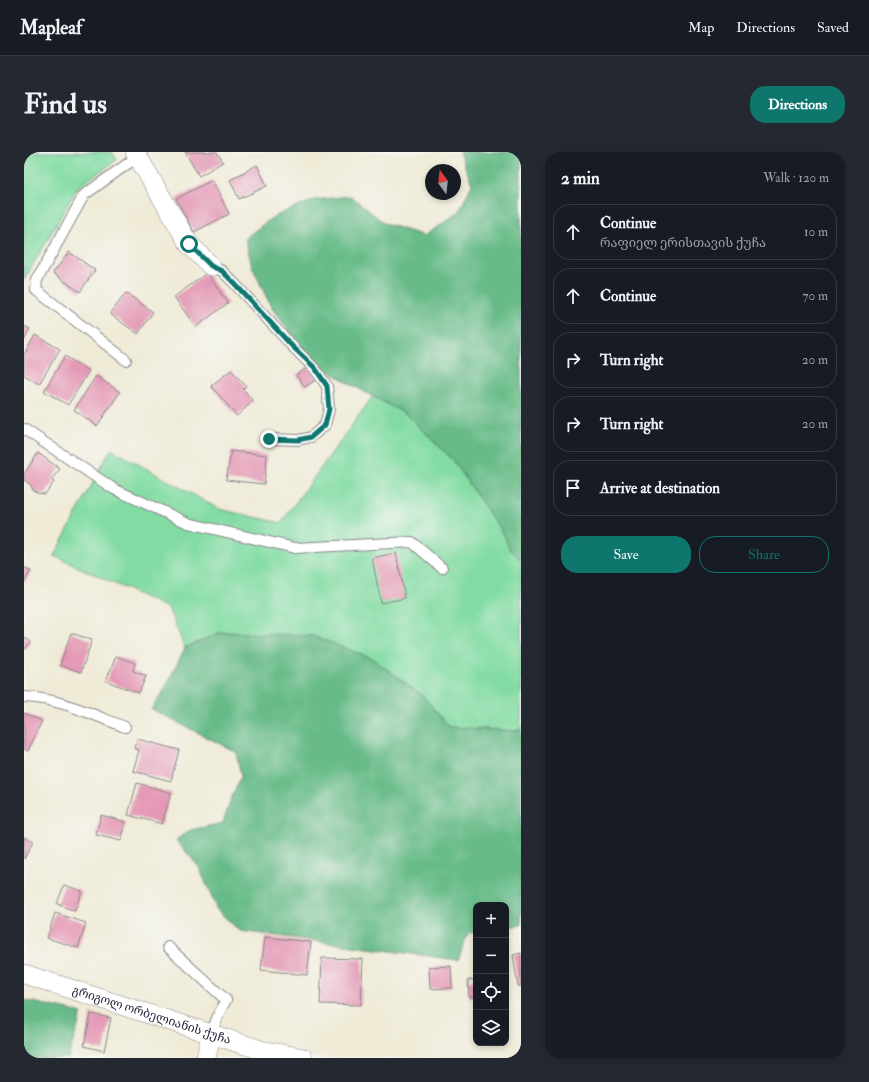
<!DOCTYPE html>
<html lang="en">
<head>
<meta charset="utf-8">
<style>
  :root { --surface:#171b24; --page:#242831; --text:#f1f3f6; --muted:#9ea1a6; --line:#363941; --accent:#0f766e }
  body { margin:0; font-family:"IM FELL Double Pica","Noto Serif Georgian",serif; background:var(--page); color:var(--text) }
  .controls { position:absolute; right:12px; bottom:12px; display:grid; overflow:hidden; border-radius:8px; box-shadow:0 2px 6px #0003 }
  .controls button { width:36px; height:36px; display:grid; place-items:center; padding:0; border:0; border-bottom:1px solid var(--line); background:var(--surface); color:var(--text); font:20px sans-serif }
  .compass { position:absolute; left:401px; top:12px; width:36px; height:36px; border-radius:50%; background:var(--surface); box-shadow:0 2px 6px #0003; rotate:345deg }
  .stop { position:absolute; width:12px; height:12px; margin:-9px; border:3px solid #0f766e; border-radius:50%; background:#fff }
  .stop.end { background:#0f766e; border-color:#fff; box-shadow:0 1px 4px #0008 }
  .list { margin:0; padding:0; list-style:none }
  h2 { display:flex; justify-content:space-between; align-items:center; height:52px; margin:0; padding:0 16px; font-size:17px }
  h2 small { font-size:13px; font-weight:400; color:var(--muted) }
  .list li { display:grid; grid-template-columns:26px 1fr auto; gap:12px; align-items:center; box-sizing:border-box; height:56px; margin:0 8px 8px; padding:0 8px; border:1px solid var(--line); border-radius:16px }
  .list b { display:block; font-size:15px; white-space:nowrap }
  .list p { margin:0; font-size:13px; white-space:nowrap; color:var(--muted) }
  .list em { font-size:13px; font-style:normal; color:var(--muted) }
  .actions { display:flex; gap:8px; padding:12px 16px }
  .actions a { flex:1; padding:9px 0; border:1px solid var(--accent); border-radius:16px; text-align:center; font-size:14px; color:var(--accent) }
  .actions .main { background:var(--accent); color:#fff }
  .icon { flex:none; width:22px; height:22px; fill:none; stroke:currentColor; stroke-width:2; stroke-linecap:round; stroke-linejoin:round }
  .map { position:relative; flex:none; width:497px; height:906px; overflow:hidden; border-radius:16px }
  header { display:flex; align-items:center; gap:24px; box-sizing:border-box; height:56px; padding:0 20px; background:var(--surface); border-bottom:1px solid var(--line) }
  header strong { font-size:19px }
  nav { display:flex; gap:22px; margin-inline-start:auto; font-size:14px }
  .intro { display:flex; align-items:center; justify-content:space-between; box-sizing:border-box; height:96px; padding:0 24px }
  h1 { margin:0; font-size:28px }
  .button { padding:10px 18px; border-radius:16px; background:var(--accent); color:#fff; font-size:14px; font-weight:700 }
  main { display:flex; gap:24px; padding:0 24px }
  aside { flex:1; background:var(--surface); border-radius:16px; box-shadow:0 2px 6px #0003 }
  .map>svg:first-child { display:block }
</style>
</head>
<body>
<header>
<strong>Mapleaf</strong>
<nav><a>Map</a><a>Directions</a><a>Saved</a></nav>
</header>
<div class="intro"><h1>Find us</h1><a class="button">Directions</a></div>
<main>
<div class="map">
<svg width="497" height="906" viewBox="0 0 497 906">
  <rect width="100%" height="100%" fill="#f6f6f2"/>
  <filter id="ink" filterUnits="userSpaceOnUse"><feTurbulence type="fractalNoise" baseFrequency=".025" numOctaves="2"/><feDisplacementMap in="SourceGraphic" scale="8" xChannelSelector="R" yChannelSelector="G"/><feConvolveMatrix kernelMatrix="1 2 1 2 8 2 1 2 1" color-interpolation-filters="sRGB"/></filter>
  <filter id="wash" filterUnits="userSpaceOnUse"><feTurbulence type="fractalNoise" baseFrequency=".012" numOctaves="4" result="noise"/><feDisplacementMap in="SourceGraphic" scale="16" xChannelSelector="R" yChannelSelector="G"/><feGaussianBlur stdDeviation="0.9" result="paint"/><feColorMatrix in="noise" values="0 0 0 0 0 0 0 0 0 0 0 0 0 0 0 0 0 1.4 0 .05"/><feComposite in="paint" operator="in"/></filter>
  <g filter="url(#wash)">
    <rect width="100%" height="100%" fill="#efebd7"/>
    <g fill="#81dba2" stroke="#527e6e">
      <path d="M0 0H88L93 8 54 35 0 128Z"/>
      <path d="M349 244 382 262 430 309 480 383 486 397 497 408V577L490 579 425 575 399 544 349 507 289 484 198 480 161 496 144 456 30 404 87 297 195 357 257 371Z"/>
    </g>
    <g fill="#68bb88" stroke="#456e62">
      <path d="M435 0H497V408L486 397 480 383 430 309 405 284 382 262 328 233 287 208 247 155 228 114 221 86 249 65 290 48 327 44 360 71 400 84 435 60 448 32Z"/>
      <path d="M198 480 289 484 349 507 399 544 425 575 490 579 497 577V773L482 775V753H452V780L444 781 434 808 216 779 193 758 175 715 152 688 167 678 199 671 207 647 217 624 212 600 127 557 140 538 161 496Z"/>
      <path d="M0 848 58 861 44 906H0Z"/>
    </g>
    <g id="blocks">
      <g fill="#e498b5">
        <path d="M161 0H193L199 10 175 24Z"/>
        <path d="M233 13 243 34 215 47 206 28Z"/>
        <path d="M188 28 205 62 170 80 152 47Z"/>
        <path d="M45 100 71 118 56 140 29 121Z"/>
        <path d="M183 121 204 151 172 175 150 145Z"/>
        <path d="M102 141 129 160 114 182 86 162Z"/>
        <path d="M0 174 6 177 0 189Z"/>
        <path d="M11 183 36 197 15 232 0 223V203Z"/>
        <path d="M41 204 65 219 44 253 20 239Z"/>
        <path d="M284 215 293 227 281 235 272 223Z"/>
        <path d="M207 218 222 234 219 237 229 249 213 264 187 234Z"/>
        <path d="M72 224 96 240 73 274 50 258Z"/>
        <path d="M207 299 243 303 240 332 202 328Z"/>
        <path d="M14 301 36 317 27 328 30 330 21 342 14 341 9 338 7 333 0 328V322Z"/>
        <path d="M372 401 381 446 357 451 348 406Z"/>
        <path d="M0 415 7 419 0 430Z"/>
        <path d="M47 481 68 488 57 520 36 513Z"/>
        <path d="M0 485 7 490 0 498Z"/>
        <path d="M92 504 111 511 109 519 122 524 115 541 82 529Z"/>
        <path d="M0 561 18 569 4 599 0 597Z"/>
        <path d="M113 587 155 598 147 629 109 619 115 598 110 596Z"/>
        <path d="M113 631 147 641 138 672 104 663Z"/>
        <path d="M77 663 102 670 97 689 72 683Z"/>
        <path d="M0 685 9 690 0 707Z"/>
        <path d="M40 733 58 739 51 759 33 752Z"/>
        <path d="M31 761 62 771 54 796 23 786Z"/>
        <path d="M241 785 287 790 283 823 237 818Z"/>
        <path d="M497 801V834H494L489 803Z"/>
        <path d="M298 806 339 807 337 853 296 852Z"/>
        <path d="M427 814 428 836 406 837 405 815Z"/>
        <path d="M444 828H452V845H445Z"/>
        <path d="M67 862 87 866 80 899 60 894Z"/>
      </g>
    </g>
  </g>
  <g filter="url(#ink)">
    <use href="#blocks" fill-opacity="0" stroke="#888689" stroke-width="1"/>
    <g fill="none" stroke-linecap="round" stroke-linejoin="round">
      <g stroke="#888689" stroke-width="12">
        <g id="lane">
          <path d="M187 114 198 119 211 132 268 194 291 217 303 234 305 257 301 273 287 285 274 288 245 287"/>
          <path d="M102 208 12 138 13 128 60 43 113 5"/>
          <path d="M0 277 90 337 164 371 271 396 388 390 418 416"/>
          <path d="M0 545C35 546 69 563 101 575"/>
          <path d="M144 795 202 848 195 861 187 882"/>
        </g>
      </g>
      <g stroke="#888689" stroke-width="20">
        <g id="street">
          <path d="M111 0 165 92 187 114"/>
          <path id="s1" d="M0 822 237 898 279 906"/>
          <path d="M182 906 187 882"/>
        </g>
      </g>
      <use href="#lane" stroke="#fff" stroke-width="10"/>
      <use href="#street" stroke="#fff" stroke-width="19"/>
    </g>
  </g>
  <g fill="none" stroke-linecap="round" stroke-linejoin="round" filter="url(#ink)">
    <path stroke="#0f766e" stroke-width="5" d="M165 92 187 114 198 119 211 132 268 194 291 216 303 234 305 257 301 273 287 285 274 288 245 287"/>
  </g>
  <g text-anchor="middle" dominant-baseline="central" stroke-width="3" stroke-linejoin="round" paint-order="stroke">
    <g font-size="12" fill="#22223b" stroke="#f6f6f2">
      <text stroke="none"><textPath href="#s1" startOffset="134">გრიგოლ ორბელიანის ქუჩა</textPath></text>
    </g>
  </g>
</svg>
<div class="controls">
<button>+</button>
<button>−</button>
<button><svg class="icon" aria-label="locate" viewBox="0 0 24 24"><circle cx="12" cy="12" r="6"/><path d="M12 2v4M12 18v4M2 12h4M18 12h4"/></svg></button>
<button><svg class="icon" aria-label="layers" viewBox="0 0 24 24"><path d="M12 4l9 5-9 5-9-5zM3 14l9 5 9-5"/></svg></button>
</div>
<svg class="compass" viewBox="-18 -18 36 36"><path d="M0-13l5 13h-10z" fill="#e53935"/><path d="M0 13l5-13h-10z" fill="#9ea1a6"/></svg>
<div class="stop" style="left:165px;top:92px"></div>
<div class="stop end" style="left:245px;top:287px"></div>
</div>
<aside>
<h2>2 min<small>Walk · 120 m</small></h2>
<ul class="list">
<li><svg class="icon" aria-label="ahead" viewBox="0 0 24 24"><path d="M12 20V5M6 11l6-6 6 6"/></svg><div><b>Continue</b><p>რაფიელ ერისთავის ქუჩა</p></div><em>10 m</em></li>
<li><svg class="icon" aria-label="ahead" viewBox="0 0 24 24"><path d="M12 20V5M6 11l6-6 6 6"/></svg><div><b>Continue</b></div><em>70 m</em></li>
<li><svg class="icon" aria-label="right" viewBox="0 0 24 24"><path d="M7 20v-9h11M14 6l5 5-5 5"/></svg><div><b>Turn right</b></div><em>20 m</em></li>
<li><svg class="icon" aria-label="right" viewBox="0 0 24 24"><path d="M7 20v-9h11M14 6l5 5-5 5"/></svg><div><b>Turn right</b></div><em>20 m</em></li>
<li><svg class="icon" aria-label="arrive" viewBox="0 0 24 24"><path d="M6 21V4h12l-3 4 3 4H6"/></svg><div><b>Arrive at destination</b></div></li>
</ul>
<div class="actions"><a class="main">Save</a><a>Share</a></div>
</aside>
</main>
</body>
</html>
